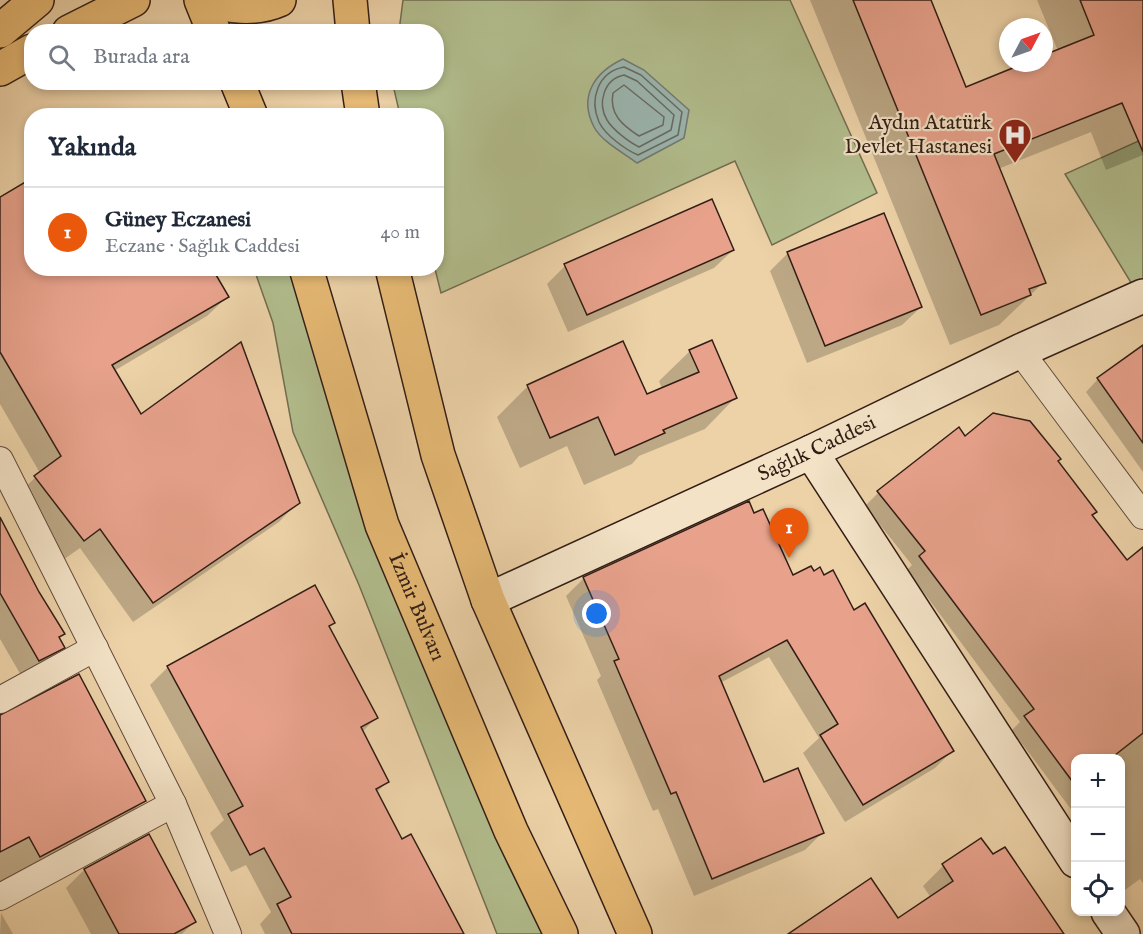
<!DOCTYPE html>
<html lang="tr">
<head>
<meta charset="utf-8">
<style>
  :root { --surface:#fff; --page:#f6f6f7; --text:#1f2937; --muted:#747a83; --line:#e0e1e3; --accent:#ea580c }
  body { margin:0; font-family:"IM FELL English",serif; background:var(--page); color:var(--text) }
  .controls { position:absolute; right:18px; bottom:18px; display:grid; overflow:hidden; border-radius:12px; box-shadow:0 3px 9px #0003 }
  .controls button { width:54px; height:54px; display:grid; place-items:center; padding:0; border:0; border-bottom:2px solid var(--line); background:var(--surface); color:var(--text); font:30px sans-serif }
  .compass { position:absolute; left:999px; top:18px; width:54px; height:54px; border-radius:50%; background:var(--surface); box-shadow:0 3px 9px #0003; rotate:49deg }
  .you { position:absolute; left:597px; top:614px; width:21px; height:21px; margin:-15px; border:4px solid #fff; border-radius:50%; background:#1a73e8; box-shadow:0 0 0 9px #1a73e833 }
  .badge { display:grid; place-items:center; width:39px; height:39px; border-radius:50%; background:var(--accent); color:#fff; font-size:20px; font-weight:700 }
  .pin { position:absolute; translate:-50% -50px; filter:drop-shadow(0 2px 3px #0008) }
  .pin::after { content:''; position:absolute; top:32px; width:21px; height:18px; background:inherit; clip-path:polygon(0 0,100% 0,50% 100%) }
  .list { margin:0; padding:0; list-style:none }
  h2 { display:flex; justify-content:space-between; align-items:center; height:78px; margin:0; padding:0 24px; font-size:26px }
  h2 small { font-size:20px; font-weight:400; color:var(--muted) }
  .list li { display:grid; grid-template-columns:39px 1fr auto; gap:18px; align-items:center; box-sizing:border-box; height:90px; padding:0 24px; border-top:2px solid var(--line) }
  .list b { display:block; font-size:22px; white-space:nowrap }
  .list p { margin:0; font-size:20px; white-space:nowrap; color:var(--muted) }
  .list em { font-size:20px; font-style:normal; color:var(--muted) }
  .icon { flex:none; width:33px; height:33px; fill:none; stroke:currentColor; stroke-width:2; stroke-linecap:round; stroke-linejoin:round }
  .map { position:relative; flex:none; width:1143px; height:934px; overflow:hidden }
  .search { position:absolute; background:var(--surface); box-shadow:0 3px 9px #0003; left:24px; top:24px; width:420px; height:66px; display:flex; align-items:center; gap:15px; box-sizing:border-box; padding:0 21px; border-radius:24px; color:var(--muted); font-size:22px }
  .panel { position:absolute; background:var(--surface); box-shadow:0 3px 9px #0003; left:24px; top:108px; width:420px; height:168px; border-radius:24px }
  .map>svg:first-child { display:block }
</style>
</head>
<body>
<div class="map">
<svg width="1143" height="934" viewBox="0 0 1143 934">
  <rect width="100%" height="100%" fill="#edd2a8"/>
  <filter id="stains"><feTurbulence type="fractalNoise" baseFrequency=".00333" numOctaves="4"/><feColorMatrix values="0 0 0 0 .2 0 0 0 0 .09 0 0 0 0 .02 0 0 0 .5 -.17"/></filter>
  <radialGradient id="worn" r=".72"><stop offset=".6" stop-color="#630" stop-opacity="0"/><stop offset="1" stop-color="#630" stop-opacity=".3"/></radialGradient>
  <g fill="#b2bd8d" stroke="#726d51" stroke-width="1.5">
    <path d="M403 0H790L877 193 772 245 735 161 441 293 435 269 436 116 400 115 393 85V83L436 82V32L399 31Z"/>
    <path d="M1143 139V280L1133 286 1065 174Z"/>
    <path d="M254 269H294L546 934H497L359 585 293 432 273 323Z"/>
  </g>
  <path fill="#9bb6b0" stroke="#717972" stroke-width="1.5" d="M623 59 644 70 689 110 684 138 637 163C624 153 602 142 594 127 578 96 595 72 623 59Z"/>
  <g fill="#0003">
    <path d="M810 0H930L965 89 1029 63H1044V57L1058 51 1037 0H1143V155L1106 170 1091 132 998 169 1044 282 999 325 950 345Z"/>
    <path d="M0 198 32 268 227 297 207 316 114 371 141 416 298 502 279 522 133 622 80 548 63 560 16 496 40 473 0 404Z"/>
    <path d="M733 250 714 268 568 332 547 284 565 266Z"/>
    <path d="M788 253 921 307 902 325 807 363 770 271Z"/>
    <path d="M1143 347V472L1086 392 1098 379Z"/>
    <path d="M690 351 735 398 705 429 639 456 632 464 584 485 567 446 520 468 497 417 528 386 646 396 662 389 659 381Z"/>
    <path d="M965 438 1056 461 1091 516 1127 562 1143 569V883L1140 879 1125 890 1120 884V758H1076V816L1012 730 1020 722 907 570 912 565 865 506 878 493Z"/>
    <path d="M753 515 792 577 853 612 952 751 935 768 845 822 803 753 819 738 769 657 720 683 763 784 823 832 805 850 694 896 658 809 653 811 597 680 601 676 566 596 584 578Z"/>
    <path d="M0 520 37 592 63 634 58 639 63 647 46 664 22 677 0 639Z"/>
    <path d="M333 622 328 628 376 718 362 732 387 782 377 792 402 841 462 934H265L260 924 271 912 246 865 231 872 210 833 224 820 150 685 168 667Z"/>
    <path d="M0 715 144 800 127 817 0 884Z"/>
    <path d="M148 836 194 922 182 934H91L66 888 84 870Z"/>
    <path d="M981 840 1062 934H790L898 920 931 898 923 886 943 866Z"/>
    <path d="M1 913 13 934H0Z"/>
  </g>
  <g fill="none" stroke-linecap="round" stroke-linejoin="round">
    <g stroke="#666a62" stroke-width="1.5">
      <path d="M624 67 641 75 682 112 678 135 638 155C626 150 605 135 599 122 589 99 598 72 624 67Z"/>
      <path d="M624 75 637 81 674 115 671 130 639 147C629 142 613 130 607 120 597 103 604 79 624 75Z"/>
      <path d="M624 85 664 117 663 125 639 136C622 125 609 114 613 93Z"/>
    </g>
  </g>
  <g fill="#e8a28c" stroke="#321d15" stroke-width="1.5">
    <path d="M853 0H931L966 87 1025 63H1044V55L1094 35 1080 0H1143V152L1122 103 994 154 1046 283 1029 289 1031 295 981 315Z"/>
    <path d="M32 178V268H212L229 297 112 365 141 414 241 342 300 503 153 603 100 529 84 541 34 476 61 456 0 352V197Z"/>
    <path d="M712 199 734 250 587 315 564 264Z"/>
    <path d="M884 213 922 307 825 346 787 252Z"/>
    <path d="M712 340 737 398 663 430 665 433 615 455 598 417 550 438 527 385 623 341 647 394 699 372 689 350Z"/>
    <path d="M1143 345V443L1097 378Z"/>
    <path d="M993 413 1030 421 1061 459 1058 461 1097 512 1092 515 1127 560 1143 547V733L1110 759H1076L1075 785 1024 716 1034 709 919 556 925 551 877 491 959 427 965 436Z"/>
    <path d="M749 501 754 513 763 509 793 575 811 566 814 571 820 567 824 575 833 570 854 610 865 603 954 751 863 805 820 735 838 724 787 640 719 676 764 782 798 768 824 833 712 879 676 792 671 794 614 661 619 659 583 577Z"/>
    <path d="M0 517 39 592 65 634 59 637 65 648 39 661 0 593Z"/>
    <path d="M315 585 335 623 329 626 378 718 361 727 389 782 376 789 402 839 411 834 464 934H292L277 904 291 897 264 848 250 855 228 814 243 806 167 666Z"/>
    <path d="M79 674 146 801 40 857 29 837 0 852V715Z"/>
    <path d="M149 834 196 922 174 934H119L84 869Z"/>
    <path d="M981 838 993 854 1005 847 1064 934H788L871 878 898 918 953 881 942 864Z"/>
  </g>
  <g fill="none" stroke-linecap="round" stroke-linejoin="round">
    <g stroke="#614a3a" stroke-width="28">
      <g id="street">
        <path d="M1020 351 1143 516"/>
        <path d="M0 460 173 804 228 934"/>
        <path d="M0 700 95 648"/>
        <path d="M0 897 173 804"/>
      </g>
    </g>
    <g stroke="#321d15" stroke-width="36">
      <g id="secondary">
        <path d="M811 452 1076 861"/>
        <path id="s1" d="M488 600 811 452 1020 351 1143 296"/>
        <path d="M1108 912 1123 934"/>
      </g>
    </g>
    <g stroke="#321d15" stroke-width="36">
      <g id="primary">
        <path d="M0 31 37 0"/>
        <path d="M69 32 133 0"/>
        <path d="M0 69 32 51"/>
      </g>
    </g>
    <g stroke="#321d15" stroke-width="36">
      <g id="highway">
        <path d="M201 0 214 32"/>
        <path d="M203 0C228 6 254 11 279 0"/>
        <path d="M350 0 353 32"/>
        <path d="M237 82 251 116"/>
        <path d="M358 82 363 116"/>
        <path id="s2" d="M306 268 382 525 511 831 561 934"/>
        <path d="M392 268 438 455 488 600 635 934"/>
      </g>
    </g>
    <use href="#street" stroke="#f3e2c6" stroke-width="26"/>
    <use href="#secondary" stroke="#f3e2c6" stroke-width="33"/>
    <use href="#primary" stroke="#e6b974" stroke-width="33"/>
    <use href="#highway" stroke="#e6b974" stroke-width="33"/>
  </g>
  <defs>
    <g id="hospital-pin" transform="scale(1.725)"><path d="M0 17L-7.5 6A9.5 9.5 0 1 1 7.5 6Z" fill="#8f2418" stroke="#f3e2c6"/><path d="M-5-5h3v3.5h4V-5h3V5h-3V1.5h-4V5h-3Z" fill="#fff"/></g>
  </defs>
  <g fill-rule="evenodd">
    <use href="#hospital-pin" x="1015" y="135"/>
  </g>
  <g text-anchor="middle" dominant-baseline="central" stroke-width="4.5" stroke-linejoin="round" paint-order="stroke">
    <g font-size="21" fill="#321d15" stroke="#f3e2c6" text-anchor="end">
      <text x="992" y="123">Aydın Atatürk<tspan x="992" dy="24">Devlet Hastanesi</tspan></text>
    </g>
    <g font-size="21" fill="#321d15" stroke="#f3e2c6">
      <text stroke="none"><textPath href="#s1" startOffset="362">Sağlık Caddesi</textPath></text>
      <text stroke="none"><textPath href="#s2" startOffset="357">İzmir Bulvarı</textPath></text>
    </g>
  </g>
  <rect width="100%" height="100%" filter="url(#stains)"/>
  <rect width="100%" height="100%" fill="url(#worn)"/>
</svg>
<div class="controls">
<button>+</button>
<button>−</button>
<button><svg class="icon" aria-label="locate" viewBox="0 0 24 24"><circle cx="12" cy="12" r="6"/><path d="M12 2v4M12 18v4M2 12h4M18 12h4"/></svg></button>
</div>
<svg class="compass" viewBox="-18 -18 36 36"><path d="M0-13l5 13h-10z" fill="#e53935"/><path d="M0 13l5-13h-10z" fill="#747a83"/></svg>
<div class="you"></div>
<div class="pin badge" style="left:789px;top:558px">1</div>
<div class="search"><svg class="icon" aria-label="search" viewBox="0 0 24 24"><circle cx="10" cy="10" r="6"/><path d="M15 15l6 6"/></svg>Burada ara</div>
<section class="panel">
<h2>Yakında<small></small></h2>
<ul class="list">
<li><span class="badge">1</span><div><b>Güney Eczanesi</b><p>Eczane · Sağlık Caddesi</p></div><em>40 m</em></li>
</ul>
</section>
</div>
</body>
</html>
